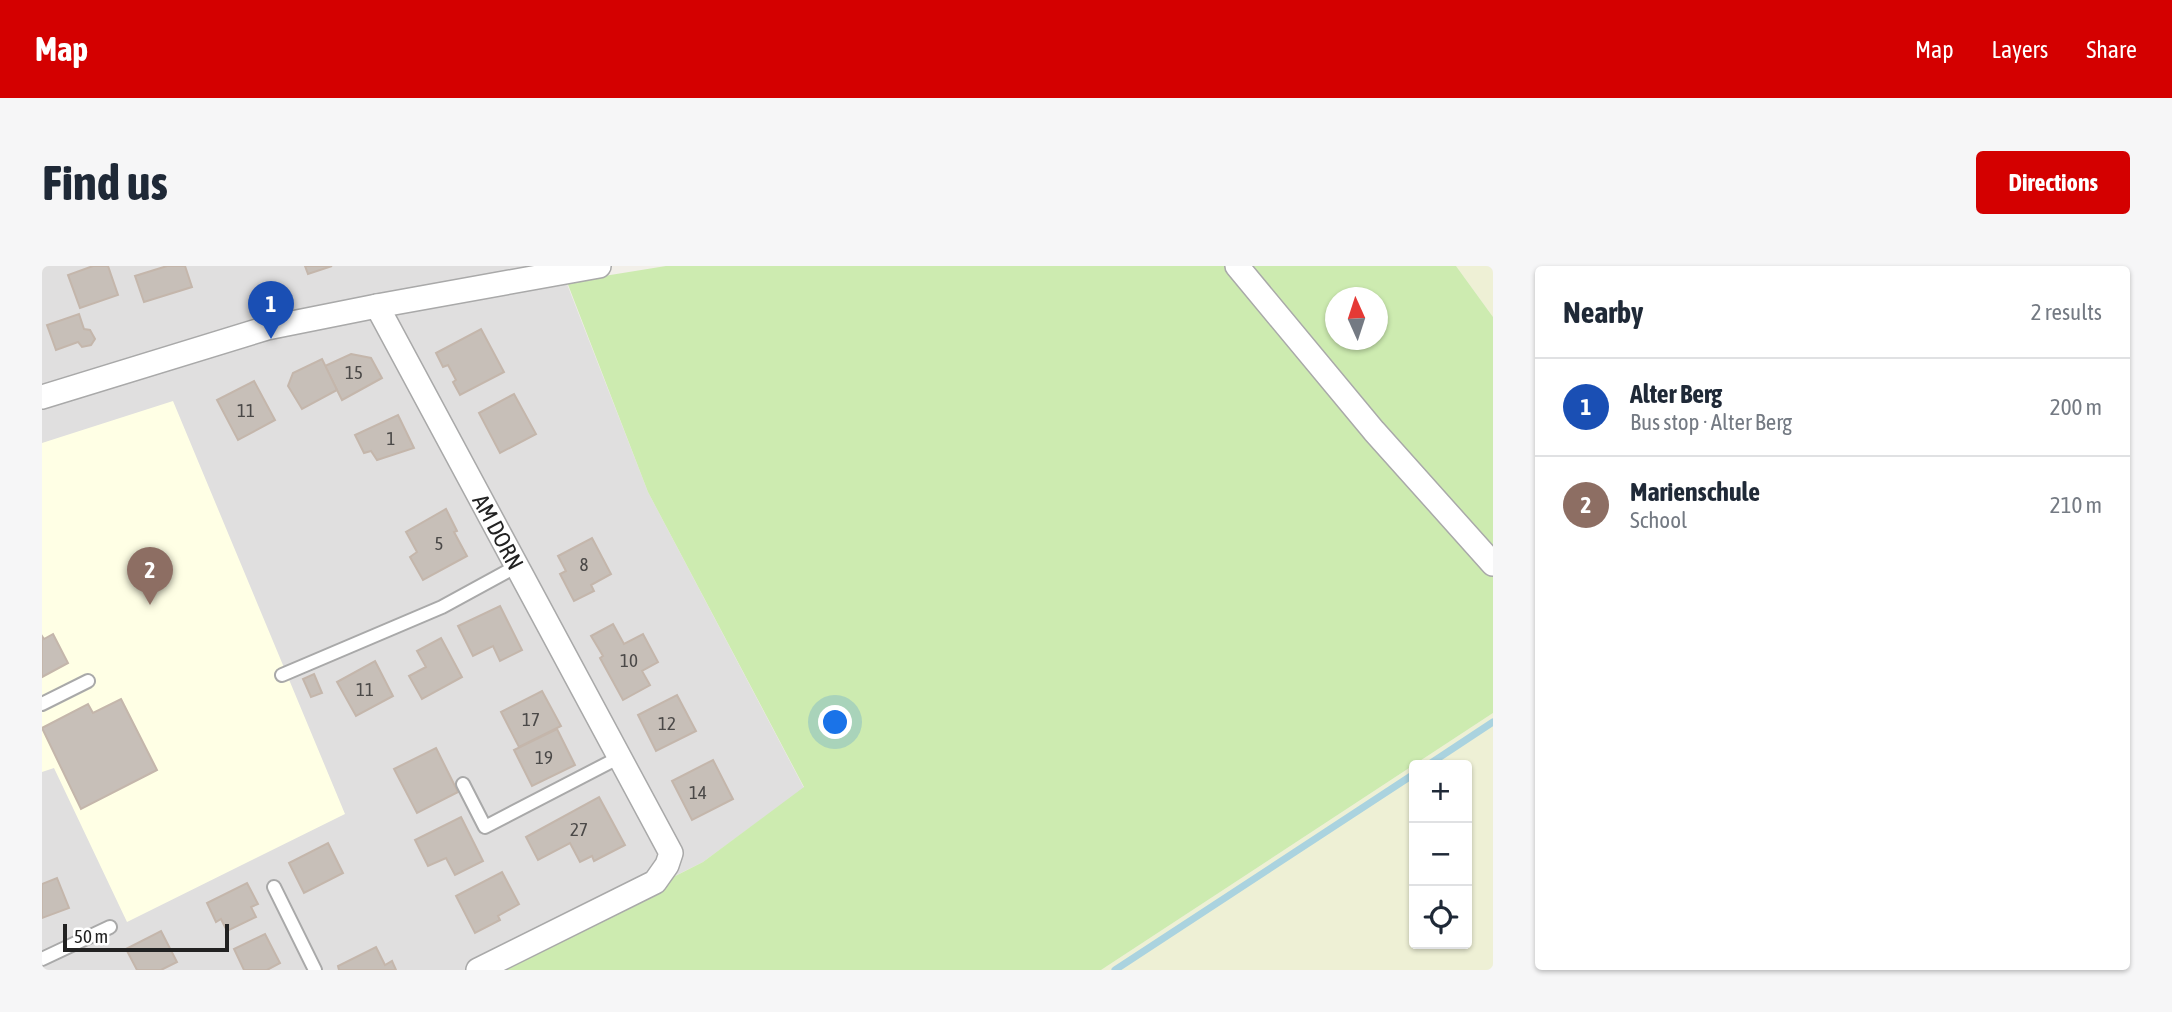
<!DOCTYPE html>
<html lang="en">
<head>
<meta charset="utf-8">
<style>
  :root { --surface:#fff; --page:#f6f6f7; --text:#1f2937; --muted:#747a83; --line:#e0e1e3; --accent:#d40000 }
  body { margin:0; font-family:"Asap Condensed",sans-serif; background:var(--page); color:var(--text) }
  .controls { position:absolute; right:21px; bottom:21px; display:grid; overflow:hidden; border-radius:7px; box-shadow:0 2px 5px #0004 }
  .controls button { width:63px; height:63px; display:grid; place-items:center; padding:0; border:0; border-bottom:2px solid var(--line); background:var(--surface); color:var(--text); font:35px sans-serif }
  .compass { position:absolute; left:1283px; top:21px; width:63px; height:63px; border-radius:50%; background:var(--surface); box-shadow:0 2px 5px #0004; rotate:357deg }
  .scale { position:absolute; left:21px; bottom:18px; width:166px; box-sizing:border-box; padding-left:7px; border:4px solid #222; border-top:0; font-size:19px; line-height:24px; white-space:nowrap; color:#222; -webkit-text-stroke:5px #fff; paint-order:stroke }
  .you { position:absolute; left:794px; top:457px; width:24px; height:24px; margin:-18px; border:5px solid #fff; border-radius:50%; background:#1a73e8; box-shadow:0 0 0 10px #1a73e833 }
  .badge { display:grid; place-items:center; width:46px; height:46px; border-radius:50%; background:var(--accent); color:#fff; font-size:23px; font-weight:700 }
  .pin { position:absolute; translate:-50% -58px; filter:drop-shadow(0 2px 4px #0008) }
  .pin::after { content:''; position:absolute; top:37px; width:24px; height:21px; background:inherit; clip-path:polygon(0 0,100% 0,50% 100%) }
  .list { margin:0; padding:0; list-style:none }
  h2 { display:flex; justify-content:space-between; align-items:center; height:91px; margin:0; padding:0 28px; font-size:30px }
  h2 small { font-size:23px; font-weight:400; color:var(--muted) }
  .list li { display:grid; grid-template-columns:46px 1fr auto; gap:21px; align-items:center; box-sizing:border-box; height:98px; padding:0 28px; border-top:2px solid var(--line) }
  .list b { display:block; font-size:26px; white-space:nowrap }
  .list p { margin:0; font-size:23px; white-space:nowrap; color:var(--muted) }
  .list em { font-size:23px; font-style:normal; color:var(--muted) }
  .icon { flex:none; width:38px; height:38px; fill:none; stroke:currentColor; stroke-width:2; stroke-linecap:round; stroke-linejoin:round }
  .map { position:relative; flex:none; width:1451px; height:704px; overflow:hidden; border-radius:7px }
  header { display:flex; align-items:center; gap:42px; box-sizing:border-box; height:98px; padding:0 35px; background:var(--accent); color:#fff }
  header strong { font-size:33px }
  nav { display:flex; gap:38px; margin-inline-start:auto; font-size:24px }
  .intro { display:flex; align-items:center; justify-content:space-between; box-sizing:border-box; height:168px; padding:0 42px }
  h1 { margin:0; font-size:49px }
  .button { padding:18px 32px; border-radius:7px; background:var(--accent); color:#fff; font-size:24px; font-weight:700 }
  main { display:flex; gap:42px; padding:0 42px }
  aside { flex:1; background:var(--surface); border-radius:7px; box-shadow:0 2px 5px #0004 }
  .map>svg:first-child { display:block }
</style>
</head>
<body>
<header>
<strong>Map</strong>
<nav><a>Map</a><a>Layers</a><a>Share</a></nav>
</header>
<div class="intro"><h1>Find us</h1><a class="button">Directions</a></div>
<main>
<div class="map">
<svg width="1451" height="704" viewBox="0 0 1451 704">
  <rect width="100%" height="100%" fill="#f2efe9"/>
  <path fill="#e0dfdf" d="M0 0H518L606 226 762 522 661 596 443 704H0Z"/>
  <path fill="#ffffe5" d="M131 135 303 548 85 656 12 502 0 506V177Z"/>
  <g fill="#eef0d5" fill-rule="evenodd">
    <path d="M1414 0H1451V51Z"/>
    <path d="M1451 447V704H1059ZM1372 499H1425V678H1372Z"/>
  </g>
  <g fill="#cdebb0" fill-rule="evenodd">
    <path d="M624 0H1190L1451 300V447L1059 704H447L661 596 762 521 606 226 525 16Z"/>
    <path d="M1201 0H1414L1451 51V295ZM1294 32H1336V74H1294Z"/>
  </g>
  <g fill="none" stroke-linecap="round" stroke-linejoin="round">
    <g stroke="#aad3df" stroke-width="7">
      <path d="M1386 499 1451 456"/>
      <path d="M1073 704 1372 508"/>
    </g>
  </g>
  <g fill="#c7bfb8" stroke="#c4b6ab" stroke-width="2">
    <path d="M51 0H66L76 29 38 42 26 9Z"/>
    <path d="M125 0H143L150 21 102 36 93 10Z"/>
    <path d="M263 0H290L266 8Z"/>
    <path d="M37 48 42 63 48 64 53 73 49 79 40 81 36 76 14 84 5 59Z"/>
    <path d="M439 63 462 106 418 129 411 116 414 114 406 99 401 101 394 87Z"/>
    <path d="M309 88 329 92 340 112 300 134 283 100Z"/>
    <path d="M280 93 295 124 260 143 246 120 251 107Z"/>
    <path d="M212 115 233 154 196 174 175 134Z"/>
    <path d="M472 128 494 168 458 187 437 147Z"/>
    <path d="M356 149 372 182 335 194 329 185 322 187 313 169Z"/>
    <path d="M404 243 415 265 412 266 425 290 381 314 368 291 375 286 364 266Z"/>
    <path d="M550 272 569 308 549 319 552 325 532 335 518 308 524 305 516 290Z"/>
    <path d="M458 340 480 384 458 395 451 380 431 390 416 360Z"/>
    <path d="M571 358 582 378 601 368 616 396 600 405 608 419 581 434 558 392 561 390 549 370Z"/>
    <path d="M11 368 26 397 0 411V370L2 373Z"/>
    <path d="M399 372 420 411 380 433 367 410 384 401 375 385Z"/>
    <path d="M333 395 351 430 314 450 295 416Z"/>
    <path d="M272 408 280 427 269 431 261 413Z"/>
    <path d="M500 425 519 460 477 481 459 446Z"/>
    <path d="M635 429 654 465 614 485 596 449Z"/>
    <path d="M79 433 115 504 39 543 0 462 46 438 51 447Z"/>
    <path d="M515 463 533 499 490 520 472 484Z"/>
    <path d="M394 482 416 526 375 547 352 503Z"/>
    <path d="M671 494 691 533 650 554 630 515Z"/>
    <path d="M557 531 583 579 552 595 550 590 538 596 528 577 496 594 484 571Z"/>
    <path d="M419 551 441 595 413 609 404 592 386 600 373 574Z"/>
    <path d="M286 577 301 607 262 627 247 597Z"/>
    <path d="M460 606 477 638 456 650 458 654 433 667 414 630Z"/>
    <path d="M15 612 27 642 0 652V618Z"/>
    <path d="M205 617 216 638 209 641 214 651 185 665 179 653 174 656 165 637Z"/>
    <path d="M119 665 135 696 119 704H95L84 683Z"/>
    <path d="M223 668 238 697 225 704H202L192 683Z"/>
    <path d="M334 681 343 699 350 695 354 704H297L296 700Z"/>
  </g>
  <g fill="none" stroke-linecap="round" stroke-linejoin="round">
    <g stroke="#a9a9a9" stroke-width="16">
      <g id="lane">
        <path d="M240 409 400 341 475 300"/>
        <path d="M0 438 46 415"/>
        <path d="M421 518 443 561 576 492"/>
        <path d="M232 621 273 704"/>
        <path d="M0 693 68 661"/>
      </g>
    </g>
    <g stroke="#a9a9a9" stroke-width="26">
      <g id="street">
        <path d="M1195 0 1332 165 1451 298"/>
        <path d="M335 40 629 587 625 599 613 616 436 704"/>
        <path d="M0 131 225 62 335 40 557 0"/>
      </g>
    </g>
    <use href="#lane" stroke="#fff" stroke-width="12"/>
    <use href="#street" stroke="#fff" stroke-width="23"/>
  </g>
  <g text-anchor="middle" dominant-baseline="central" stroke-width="5" stroke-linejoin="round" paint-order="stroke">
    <g font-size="19" fill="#4b4948">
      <text x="312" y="106">15</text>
      <text x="204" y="144">11</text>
      <text x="349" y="172">1</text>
      <text x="397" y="277">5</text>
      <text x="542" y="298">8</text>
      <text x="587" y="394">10</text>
      <text x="323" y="423">11</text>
      <text x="489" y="453">17</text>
      <text x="625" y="457">12</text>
      <text x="502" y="491">19</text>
      <text x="656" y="526">14</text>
      <text x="537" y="563">27</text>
    </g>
    <g font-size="23" fill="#222" stroke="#fff">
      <text transform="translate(456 266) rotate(62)">AM DORN</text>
    </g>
  </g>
</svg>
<div class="controls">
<button>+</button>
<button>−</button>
<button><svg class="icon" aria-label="locate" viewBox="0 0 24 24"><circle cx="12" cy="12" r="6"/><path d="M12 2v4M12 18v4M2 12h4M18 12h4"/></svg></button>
</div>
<svg class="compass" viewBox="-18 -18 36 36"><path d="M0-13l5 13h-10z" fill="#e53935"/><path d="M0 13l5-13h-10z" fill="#747a83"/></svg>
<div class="scale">50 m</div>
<div class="you"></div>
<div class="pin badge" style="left:229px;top:73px;background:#1a4fb4">1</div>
<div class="pin badge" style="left:108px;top:339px;background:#8d6e63">2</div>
</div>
<aside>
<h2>Nearby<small>2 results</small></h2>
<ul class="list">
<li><span class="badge" style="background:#1a4fb4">1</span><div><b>Alter Berg</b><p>Bus stop · Alter Berg</p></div><em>200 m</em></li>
<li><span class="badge" style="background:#8d6e63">2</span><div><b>Marienschule</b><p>School</p></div><em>210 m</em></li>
</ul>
</aside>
</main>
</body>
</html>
